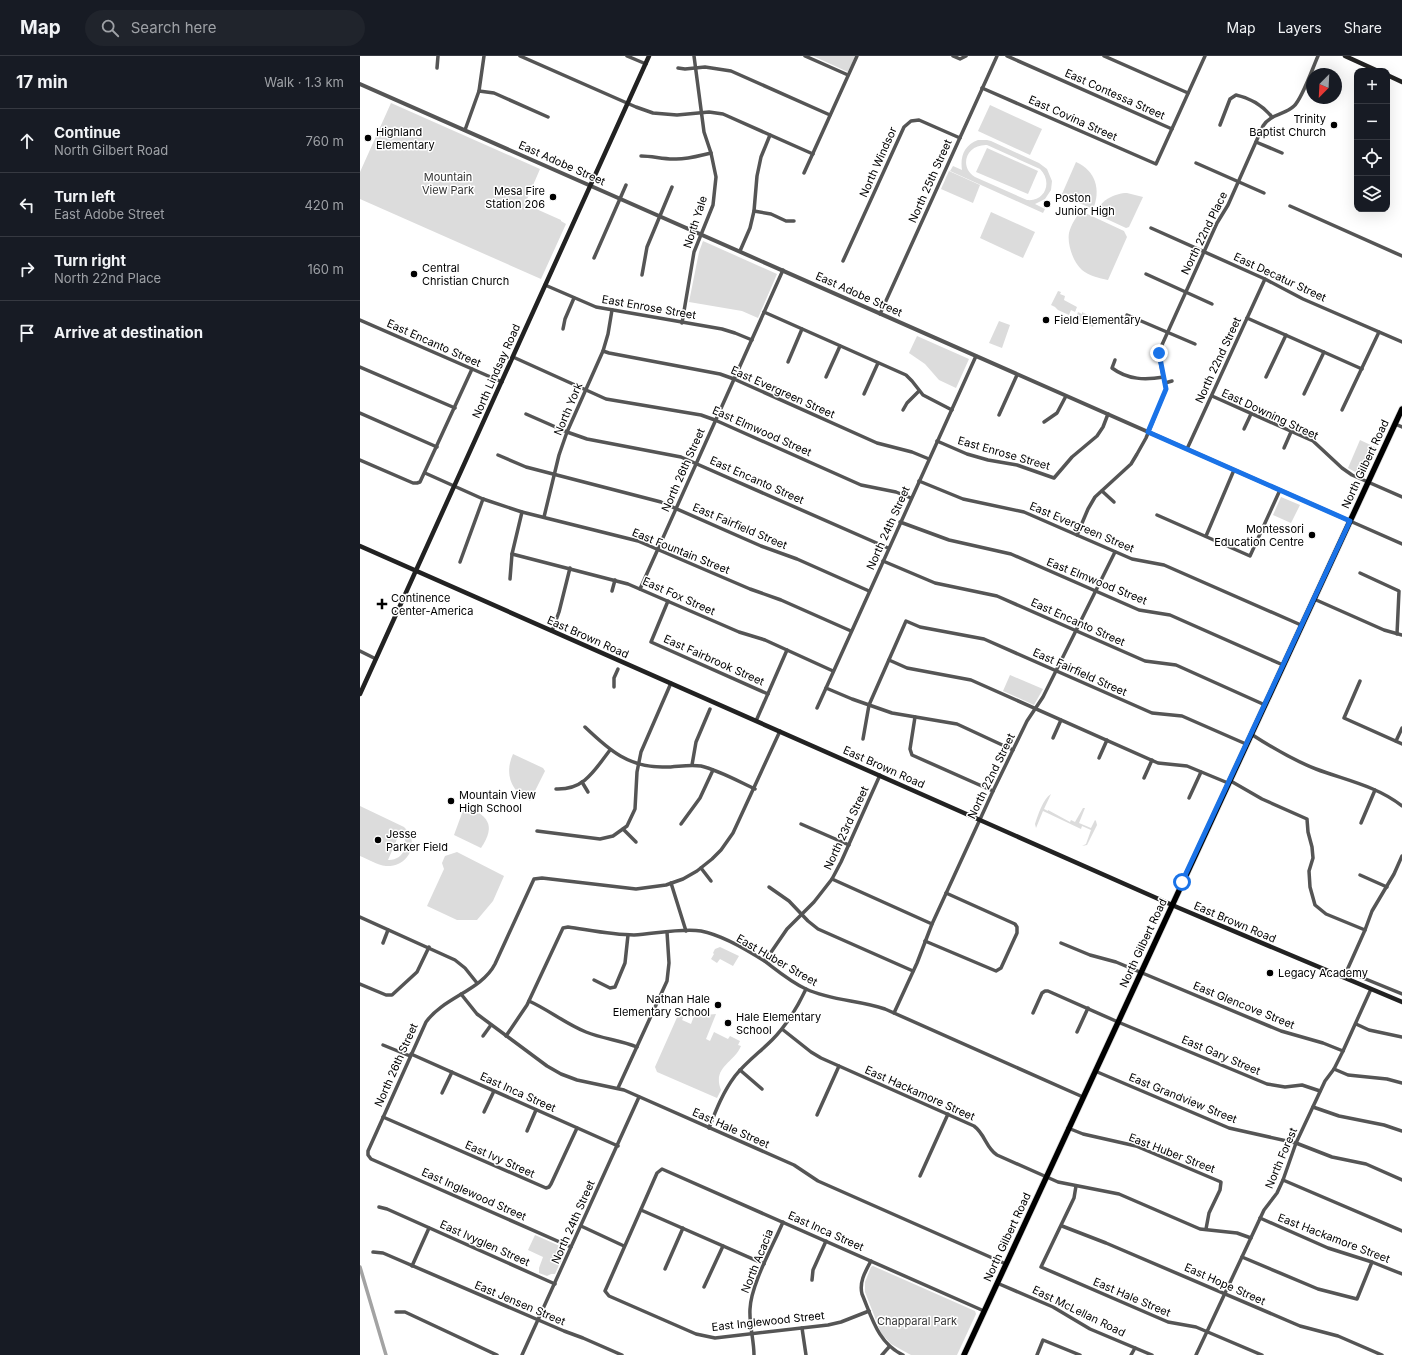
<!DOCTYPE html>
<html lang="en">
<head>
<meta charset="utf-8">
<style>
  :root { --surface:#171b24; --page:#20242c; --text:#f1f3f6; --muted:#9ea1a6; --line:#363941 }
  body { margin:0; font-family:Inter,sans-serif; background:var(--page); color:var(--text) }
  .controls { position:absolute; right:12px; top:12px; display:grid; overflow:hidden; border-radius:8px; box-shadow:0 4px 16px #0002 }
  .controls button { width:36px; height:36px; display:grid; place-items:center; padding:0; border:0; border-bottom:1px solid var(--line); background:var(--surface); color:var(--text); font:20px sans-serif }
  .compass { position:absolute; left:946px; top:12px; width:36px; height:36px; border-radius:50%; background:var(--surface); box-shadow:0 4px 16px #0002; rotate:204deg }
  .stop { position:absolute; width:12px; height:12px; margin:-9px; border:3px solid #1a73e8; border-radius:50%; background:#fff }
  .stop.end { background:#1a73e8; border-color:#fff; box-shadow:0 1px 4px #0008 }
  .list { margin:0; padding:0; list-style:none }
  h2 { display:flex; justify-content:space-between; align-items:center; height:52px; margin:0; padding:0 16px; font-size:17px }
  h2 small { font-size:13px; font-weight:400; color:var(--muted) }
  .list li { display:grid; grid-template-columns:26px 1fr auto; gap:12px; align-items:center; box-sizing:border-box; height:64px; padding:0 16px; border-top:1px solid var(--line) }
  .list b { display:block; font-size:15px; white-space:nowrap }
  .list p { margin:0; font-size:13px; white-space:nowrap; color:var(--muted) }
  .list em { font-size:13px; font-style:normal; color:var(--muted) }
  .icon { flex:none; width:22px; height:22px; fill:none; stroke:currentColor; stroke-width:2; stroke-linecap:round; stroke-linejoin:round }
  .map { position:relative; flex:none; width:1042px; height:1299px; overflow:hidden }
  header { display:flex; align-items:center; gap:24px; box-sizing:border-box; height:56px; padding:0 20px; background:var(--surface); border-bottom:1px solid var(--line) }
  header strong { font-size:19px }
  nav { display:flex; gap:22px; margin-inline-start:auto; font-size:14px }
  .search { width:280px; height:36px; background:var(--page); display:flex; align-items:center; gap:10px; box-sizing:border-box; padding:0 14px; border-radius:22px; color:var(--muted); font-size:15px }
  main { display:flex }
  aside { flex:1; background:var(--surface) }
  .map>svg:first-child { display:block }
</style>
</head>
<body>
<header>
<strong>Map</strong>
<div class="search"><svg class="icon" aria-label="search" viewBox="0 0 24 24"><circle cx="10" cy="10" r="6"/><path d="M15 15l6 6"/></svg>Search here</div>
<nav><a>Map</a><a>Layers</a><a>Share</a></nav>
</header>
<main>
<aside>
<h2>17 min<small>Walk · 1.3 km</small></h2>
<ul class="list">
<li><svg class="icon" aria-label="ahead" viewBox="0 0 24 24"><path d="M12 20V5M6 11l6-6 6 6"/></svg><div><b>Continue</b><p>North Gilbert Road</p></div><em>760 m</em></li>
<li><svg class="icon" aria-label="left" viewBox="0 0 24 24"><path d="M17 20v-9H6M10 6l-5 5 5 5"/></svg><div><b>Turn left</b><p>East Adobe Street</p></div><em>420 m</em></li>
<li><svg class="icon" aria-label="right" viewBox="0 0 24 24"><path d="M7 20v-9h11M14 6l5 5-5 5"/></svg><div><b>Turn right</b><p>North 22nd Place</p></div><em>160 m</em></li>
<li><svg class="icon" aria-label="arrive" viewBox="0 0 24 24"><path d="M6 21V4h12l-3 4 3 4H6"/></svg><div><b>Arrive at destination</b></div></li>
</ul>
</aside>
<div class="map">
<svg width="1042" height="1299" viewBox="0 0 1042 1299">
  <rect width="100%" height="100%" fill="#fff"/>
  <g fill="#dcdcdc" fill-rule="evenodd">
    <path d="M453 0H495L488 16Z"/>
    <path d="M31 47 180 113 165 148 201 164V165L206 168 181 223 0 143V116Z"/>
    <path d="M630 49 682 73 670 99 618 75Z"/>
    <path d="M618 84H627L631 85 679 107 687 113 692 125 691 134 685 143 675 148 685 153 683 157 590 115 593 110 602 114C600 101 604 89 618 84ZM627 89 680 113C693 126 685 146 667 144L615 121C598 110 607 88 627 89Z"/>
    <path d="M627 92 678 115 668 138 616 116Z"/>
    <path d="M716 106C736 115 741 134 733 153L703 140 702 138Z"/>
    <path d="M589 115 620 129 613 147 581 133Z"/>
    <path d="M767 137 783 141 769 171 766 172 738 159C736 145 756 137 767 137Z"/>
    <path d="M721 155 764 175 767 181 748 224C739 222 729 220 722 214 713 206 707 188 709 177 711 169 716 161 721 155Z"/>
    <path d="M631 156 675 176 663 202 620 182Z"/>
    <path d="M343 185 417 218 398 262 382 255 329 246 339 196Z"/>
    <path d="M698 235 701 236 700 238 705 240 704 244 717 251 715 256 711 254 709 259 698 254 695 251 691 249Z"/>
    <path d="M718 256 722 258V256L736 263 733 271 719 265V264L716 262Z"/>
    <path d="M639 265 650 269 642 292 629 287Z"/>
    <path d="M557 280 609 303 596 332 579 324 565 308 549 297Z"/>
    <path d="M1000 384 1017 392 1004 421 988 412Z"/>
    <path d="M921 441 940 449 931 467 913 459Z"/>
    <path d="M650 619 683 633 674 649 643 635Z"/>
    <path d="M153 698 183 712 185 715 170 745C151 736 144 718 153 698Z"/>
    <path d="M691 738 684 753 688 755V754L710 766 711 764 715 766 723 752H725L719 767 731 772 735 764 736 765 737 769 727 789 722 790 726 788 731 774 722 770 721 773 683 755 676 772 675 768C678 759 683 743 691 738Z"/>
    <path d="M105 749C127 760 137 768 121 792L94 779Z"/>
    <path d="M0 750 44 771C47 774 49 777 51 781 55 797 43 811 26 810 17 809 8 803 0 800ZM40 776C52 787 43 805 28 804Z"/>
    <path d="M97 796 144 820 133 845 117 864H97L67 850 84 813 82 807 85 800Z"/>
    <path d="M360 891 379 900 373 910 360 903 357 907 351 903 354 898 353 897 355 893Z"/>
    <path d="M319 957 324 960 322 964 331 968 334 960 356 958 346 983 350 985 354 976 368 983 370 980 380 985 378 989 381 990C374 1007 352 1011 361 1034L357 1042 297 1016 295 1011Z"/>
    <path d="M175 1179 202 1191 204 1198 195 1218H191L187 1220 179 1217V1212L183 1201 168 1194Z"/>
    <path d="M513 1210 615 1255 616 1258 597 1299H551L531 1288 521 1277 505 1236V1226L511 1211Z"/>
  </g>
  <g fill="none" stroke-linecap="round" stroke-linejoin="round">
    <path stroke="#a3a3a3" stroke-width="3.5" d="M0 1211 26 1299"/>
    <g stroke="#dbdbdb" stroke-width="7">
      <path id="primary" d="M604 1299 1042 353"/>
    </g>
    <g stroke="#555" stroke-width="3.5">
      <path d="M160 0 276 51 293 57 317 59 349 56 363 58 453 98"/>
      <path d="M267 0 286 8"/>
      <path d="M445 0 488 19"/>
      <path d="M593 0 600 3 606 0"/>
      <path d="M647 0 812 73"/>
      <path d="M744 0 828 37"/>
      <path d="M77 12 78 0"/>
      <path d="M318 12 325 13 345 11 371 15 470 59"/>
      <path d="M622 32 796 108 845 0"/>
      <path d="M119 35 134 37 188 61"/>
      <path d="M860 69 870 43 876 39C890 42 903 50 912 61"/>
      <path d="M105 74 119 35 124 0"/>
      <path d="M896 86 922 97"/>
      <path d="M281 100C292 100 302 103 313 103 326 104 338 100 351 97"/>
      <path d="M836 107 904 137"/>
      <path d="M444 117 497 0"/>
      <path d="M930 150 1042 200"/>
      <path d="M394 155 411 158 426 165H434"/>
      <path d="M791 172 905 223 943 243 1042 286"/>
      <path d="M380 195 390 172 394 155 397 120 401 101 410 79"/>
      <path d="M234 202 266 129"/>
      <path d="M483 205 544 71 551 65 559 64 600 82"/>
      <path d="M786 218 852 248"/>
      <path d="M282 219 287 191 312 131"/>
      <path d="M185 229 236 251 362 273 375 277 392 284"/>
      <path d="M404 256 546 319 552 325 563 339 592 354"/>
      <path d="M520 258 637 0"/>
      <path d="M767 259 835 288"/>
      <path d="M887 262 1002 313"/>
      <path d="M0 264 142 326"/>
      <path d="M322 267 334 196 353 149 356 121 351 97 344 76 334 0"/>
      <path d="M203 273 205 263 214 242"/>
      <path d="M243 295 249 297 360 318 374 323 517 387 552 396 569 403"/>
      <path d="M153 301 246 343 341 359 355 364 501 429 536 436 551 442"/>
      <path d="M755 304 752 312C768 324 785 324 804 321"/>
      <path d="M428 306 442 273"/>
      <path d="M0 311 95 352"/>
      <path d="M466 321 480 290"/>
      <path d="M906 321 926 279"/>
      <path d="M805 327 812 325"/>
      <path d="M504 338 518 307"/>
      <path d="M944 338 964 296"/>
      <path d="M852 340 953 385 982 412 992 419 1042 441"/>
      <path d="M543 354 547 347 559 335"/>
      <path d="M982 354 1019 276"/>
      <path d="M0 357 77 391"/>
      <path d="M166 358 207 376 227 383 321 401 528 492"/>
      <path d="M639 359 657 319"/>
      <path d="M684 366 697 357 706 340"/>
      <path d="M1035 368 1042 371"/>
      <path d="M884 373 891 358"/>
      <path d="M577 385 607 398 628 404 657 409 694 422 712 401 737 380 743 371 748 358"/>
      <path d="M924 392 931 376"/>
      <path d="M827 393 905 223"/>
      <path d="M138 399 166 411 301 446 401 490 437 503 509 535"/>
      <path d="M0 404 53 427H57L60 426 112 313"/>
      <path d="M65 417 123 443 162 456 278 485 390 533 421 544 491 575"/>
      <path d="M559 425 603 443 664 456 772 503 804 509 941 569"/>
      <path d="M742 435 754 446"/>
      <path d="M797 459 890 500 920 434"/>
      <path d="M184 461 199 399 207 376 243 295 248 278 252 254"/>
      <path d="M990 465 1042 488"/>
      <path d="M540 466 589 484 651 498 779 554 810 559 923 609"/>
      <path d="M717 479 728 453 735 441 771 408 777 398 786 382 806 333 799 301 801 291 857 167 868 149 903 70C910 58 925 59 934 50 942 43 953 11 958 0"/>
      <path d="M846 480 874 414"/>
      <path d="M152 498 268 528 379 576 405 584 473 615"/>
      <path d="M523 505 575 527 637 540 785 605 816 609 905 649"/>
      <path d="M100 506 123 443"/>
      <path d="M1000 517 1039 535 1037 578"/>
      <path d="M150 523 152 498 162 456"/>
      <path d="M280 533 423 214"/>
      <path d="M252 535 255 524"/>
      <path d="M954 543 1024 574 1042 579"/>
      <path d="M308 545 291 586 408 638"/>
      <path d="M192 575 199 556 210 512"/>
      <path d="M0 595 16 603"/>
      <path d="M529 604 547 612 611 624 798 707 827 710 868 727"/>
      <path d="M1000 625 984 662 1042 688"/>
      <path d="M254 631V622L258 613"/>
      <path d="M466 632 492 643 532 657 597 668 653 694"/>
      <path d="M457 652 616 300"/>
      <path d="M555 661 550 693 552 699 633 735"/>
      <path d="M396 665 427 594"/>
      <path d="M225 671C249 694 269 712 305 711 317 711 329 708 341 710 358 714 378 725 395 733"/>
      <path d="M891 678C911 691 933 704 956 713 985 724 1017 730 1042 750"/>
      <path d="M693 682 701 664"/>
      <path d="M503 683 509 649 546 565 560 571 624 583 792 657 822 660 886 688"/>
      <path d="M1036 685 1042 672"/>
      <path d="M739 702 747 684"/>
      <path d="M332 709 336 686 350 653"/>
      <path d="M784 722 792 704"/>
      <path d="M869 724 902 743 947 763 948 776 952 791 953 802 949 815 950 831 955 849 966 858 1005 874"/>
      <path d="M222 726 228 736"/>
      <path d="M196 733C224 734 234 715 250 694"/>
      <path d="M829 742 841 716"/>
      <path d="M1001 767 1015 734"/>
      <path d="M321 768 340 742 353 714"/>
      <path d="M441 768 489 789"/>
      <path d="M263 773 276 786"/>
      <path d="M177 775 240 783 253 780 267 770 275 753 277 716 281 696 311 627"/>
      <path d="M341 812 351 825"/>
      <path d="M1000 819 1027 831"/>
      <path d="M472 823 572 868"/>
      <path d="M311 827 326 875"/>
      <path d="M409 831 429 845 448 865 458 873 553 915"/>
      <path d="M0 861 95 904 105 912 117 927"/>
      <path d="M565 885 636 915 641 912 657 877V871L655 868 586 837"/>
      <path d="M23 887 28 874"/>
      <path d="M701 887 730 899 756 906 921 975 963 987 983 995"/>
      <path d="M405 905 427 873 454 846 472 823 481 806 520 719"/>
      <path d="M986 915 1042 938"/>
      <path d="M984 921 1005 874 1012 855 1034 818 1042 800"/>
      <path d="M234 924 250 932 255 931 265 907 268 879"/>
      <path d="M0 928 26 939H32L57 916 69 891"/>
      <path d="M101 938 117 958 187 1010 201 1018 217 1024 264 1034 434 1109 458 1125 646 1208"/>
      <path d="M169 945C189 954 206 968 226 976 243 983 260 984 277 991"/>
      <path d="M534 957 557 907 572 868 633 735 667 665 683 641 755 496"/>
      <path d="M673 957 682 937 685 935H688L758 966 907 1028 925 1031 942 1029 960 1035"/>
      <path d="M996 968 1009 974 1042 981"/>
      <path d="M422 973 451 996 461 1002 614 1070C625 1078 626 1092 637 1099L698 1126 759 1138 840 1173 877 1177 891 1182"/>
      <path d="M717 976 728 952"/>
      <path d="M123 980 131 969"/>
      <path d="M146 980 167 949 203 872 208 871C229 874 252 879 274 879 294 878 321 872 341 875 361 879 389 895 406 906 419 916 431 926 446 933 472 945 499 944 525 953L723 1041"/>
      <path d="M23 989 50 1000"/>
      <path d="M51 998 258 1090"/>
      <path d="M974 1013 988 1019 1027 1023 1042 1027"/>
      <path d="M380 1014 402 1033"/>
      <path d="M735 1015 869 1072 936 1087 972 1101 1006 1108 1042 1124"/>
      <path d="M258 1032 307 925 309 907 307 876"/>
      <path d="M82 1037 92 1016"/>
      <path d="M953 1051 979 1060 1024 1069 1042 1075"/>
      <path d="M124 1056 134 1035"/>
      <path d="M457 1059 479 1010"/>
      <path d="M23 1061 186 1132 189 1131 191 1128 217 1072"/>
      <path d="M349 1072C356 1054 363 1036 375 1020 386 1006 400 996 412 984 427 969 437 952 446 933"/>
      <path d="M708 1072 723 1078 776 1090 861 1126 860 1134 849 1157 846 1173"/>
      <path d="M167 1075 176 1054"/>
      <path d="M560 1120 588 1058"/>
      <path d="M923 1124 1042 1175"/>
      <path d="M716 1130 714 1142 681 1211 808 1266 836 1271 902 1299"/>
      <path d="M19 1151 27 1153 195 1228"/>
      <path d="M281 1154 404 1208"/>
      <path d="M900 1162 968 1192 1012 1206 1042 1218"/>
      <path d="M221 1170 264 1190"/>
      <path d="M702 1170 746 1187 940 1270 978 1280 1022 1299"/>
      <path d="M211 1191 11 1103 8 1099V1095L66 966C84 941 121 935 135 908L174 823 182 822 276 833 306 829 323 823 337 815 352 803 361 794 373 777 420 675"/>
      <path d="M13 1196 23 1197 204 1275 223 1282 262 1299"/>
      <path d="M882 1201 958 1233 997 1243 1012 1206"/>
      <path d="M511 1205C505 1216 499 1226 502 1238 512 1262 518 1287 543 1299"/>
      <path d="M52 1210 69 1172"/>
      <path d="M305 1213 323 1172"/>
      <path d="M452 1224 453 1214 466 1185"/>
      <path d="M637 1227 693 1251 730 1273 792 1299"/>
      <path d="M344 1231 363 1190"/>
      <path d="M509 1255 481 1266 468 1269 355 1282 336 1278 249 1240 245 1235 297 1117 302 1113 624 1255"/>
      <path d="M36 1256H45L137 1299"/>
      <path d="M442 1272 446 1299"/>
      <path d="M162 1299 279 1041"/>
      <path d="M394 1299C394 1284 389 1268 390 1253 391 1228 413 1190 423 1166"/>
      <path d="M522 1299 529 1291"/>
      <path d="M677 1299 683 1284 720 1299"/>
      <path d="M771 1299 775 1292"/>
      <path d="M836 1299 904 1154 917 1137 923 1124 936 1087 965 1025 974 1013 983 995 1011 933"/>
    </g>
    <path stroke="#555" stroke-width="4" d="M0 28 990 465"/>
    <g stroke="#222" stroke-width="4.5">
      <path d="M985 0 1018 15"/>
      <path d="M1027 19 1042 26"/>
      <path d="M0 490 819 852 1042 946"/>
      <path d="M0 638 289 0"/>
    </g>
    <use href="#primary" stroke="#000" stroke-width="5.5"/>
  </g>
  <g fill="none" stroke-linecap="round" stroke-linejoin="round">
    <path stroke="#1a73e8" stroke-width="5" d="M799 297 806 333 788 376 990 465 822 826"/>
  </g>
  <g fill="#000" stroke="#fff" stroke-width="1.5">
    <circle cx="974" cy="69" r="4"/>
    <circle cx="8" cy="82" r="4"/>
    <circle cx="193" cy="141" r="4"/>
    <circle cx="687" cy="148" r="4"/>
    <circle cx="54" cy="218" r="4"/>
    <circle cx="686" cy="264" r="4"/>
    <circle cx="952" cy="479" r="4"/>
    <path d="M20 542h4v4h4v4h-4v4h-4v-4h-4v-4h4z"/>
    <circle cx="91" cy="745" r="4"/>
    <circle cx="18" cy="784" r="4"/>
    <circle cx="910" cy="917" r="4"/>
    <circle cx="358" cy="949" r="4"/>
    <circle cx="368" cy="967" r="4"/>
  </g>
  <g text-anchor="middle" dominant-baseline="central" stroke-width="3" stroke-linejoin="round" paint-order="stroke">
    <g font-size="11" fill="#000" stroke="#fff">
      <text transform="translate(755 38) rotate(24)">East Contessa Street</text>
      <text transform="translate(713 62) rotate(24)">East Covina Street</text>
      <text transform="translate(518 106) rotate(-66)">North Windsor</text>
      <text transform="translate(202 107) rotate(24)">East Adobe Street</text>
      <text transform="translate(570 125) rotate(-66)">North 25th Street</text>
      <text transform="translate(335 166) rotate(-72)">North Yale</text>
      <text transform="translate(844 177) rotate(-64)">North 22nd Place</text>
      <text transform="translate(920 221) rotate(25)">East Decatur Street</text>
      <text transform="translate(499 238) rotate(24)">East Adobe Street</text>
      <text transform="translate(289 251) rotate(10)">East Enrose Street</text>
      <text transform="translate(74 287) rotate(24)">East Encanto Street</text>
      <text transform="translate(858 304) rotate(-65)">North 22nd Street</text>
      <text transform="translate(136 315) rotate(-66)">North Lindsay Road</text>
      <text transform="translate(423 336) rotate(24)">East Evergreen Street</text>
      <text transform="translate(208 353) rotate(-67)">North York</text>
      <text transform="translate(910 358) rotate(25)">East Downing Street</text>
      <text transform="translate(402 375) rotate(24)">East Elmwood Street</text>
      <text transform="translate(644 397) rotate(16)">East Enrose Street</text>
      <text transform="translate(1005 408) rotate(-65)">North Gilbert Road</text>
      <text transform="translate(323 414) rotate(-66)">North 26th Street</text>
      <text transform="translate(397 424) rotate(24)">East Encanto Street</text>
      <text transform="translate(380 470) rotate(23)">East Fairfield Street</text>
      <text transform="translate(722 471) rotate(23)">East Evergreen Street</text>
      <text transform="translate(528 472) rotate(-66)">North 24th Street</text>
      <text transform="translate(321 495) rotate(22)">East Fountain Street</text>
      <text transform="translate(737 525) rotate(22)">East Elmwood Street</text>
      <text transform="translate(319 540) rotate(24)">East Fox Street</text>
      <text transform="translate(718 566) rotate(24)">East Encanto Street</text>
      <text transform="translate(228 581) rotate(24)">East Brown Road</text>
      <text transform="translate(354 604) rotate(24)">East Fairbrook Street</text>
      <text transform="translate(720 616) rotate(24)">East Fairfield Street</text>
      <text transform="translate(524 711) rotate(24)">East Brown Road</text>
      <text transform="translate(631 720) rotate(-64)">North 22nd Street</text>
      <text transform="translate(486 772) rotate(-65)">North 23rd Street</text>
      <text transform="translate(875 866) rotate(23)">East Brown Road</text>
      <text transform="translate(783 887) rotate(-65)">North Gilbert Road</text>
      <text transform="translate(417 904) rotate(30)">East Huber Street</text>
      <text transform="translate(884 949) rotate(22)">East Glencove Street</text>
      <text transform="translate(861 999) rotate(23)">East Gary Street</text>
      <text transform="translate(36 1009) rotate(-66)">North 26th Street</text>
      <text transform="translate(158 1036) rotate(24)">East Inca Street</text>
      <text transform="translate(560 1037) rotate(24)">East Hackamore Street</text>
      <text transform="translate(823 1042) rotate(22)">East Grandview Street</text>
      <text transform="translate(371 1072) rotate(24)">East Hale Street</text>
      <text transform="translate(812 1097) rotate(21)">East Huber Street</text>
      <text transform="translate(921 1102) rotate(-67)">North Forest</text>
      <text transform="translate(140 1103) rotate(24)">East Ivy Street</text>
      <text transform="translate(114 1138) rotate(24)">East Inglewood Street</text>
      <text transform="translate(213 1166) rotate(-66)">North 24th Street</text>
      <text transform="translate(466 1175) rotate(24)">East Inca Street</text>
      <text transform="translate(647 1181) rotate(-65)">North Gilbert Road</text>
      <text transform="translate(974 1182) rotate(21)">East Hackamore Street</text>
      <text transform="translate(125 1187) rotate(24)">East Ivyglen Street</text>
      <text transform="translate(397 1205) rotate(-68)">North Acacia</text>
      <text transform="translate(865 1228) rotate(24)">East Hope Street</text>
      <text transform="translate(772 1241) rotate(23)">East Hale Street</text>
      <text transform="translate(160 1247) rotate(23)">East Jensen Street</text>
      <text transform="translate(719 1255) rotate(26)">East McLellan Road</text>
      <text transform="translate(408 1265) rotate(-6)">East Inglewood Street</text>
    </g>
    <g font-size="11" fill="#000" stroke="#fff" text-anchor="start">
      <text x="966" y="63" text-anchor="end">Trinity<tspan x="966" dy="13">Baptist Church</tspan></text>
      <text x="16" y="76">Highland<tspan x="16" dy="13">Elementary</tspan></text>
      <text x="185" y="135" text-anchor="end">Mesa Fire<tspan x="185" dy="13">Station 206</tspan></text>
      <text x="695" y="142">Poston<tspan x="695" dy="13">Junior High</tspan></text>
      <text x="62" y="212">Central<tspan x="62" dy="13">Christian Church</tspan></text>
      <text x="694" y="264">Field Elementary</text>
      <text x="944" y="473" text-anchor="end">Montessori<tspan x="944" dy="13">Education Centre</tspan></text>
      <text x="31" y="542">Continence<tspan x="31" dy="13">Center-America</tspan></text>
      <text x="99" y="739">Mountain View<tspan x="99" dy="13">High School</tspan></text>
      <text x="26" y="778">Jesse<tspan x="26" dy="13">Parker Field</tspan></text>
      <text x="918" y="917">Legacy Academy</text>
      <text x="350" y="943" text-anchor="end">Nathan Hale<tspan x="350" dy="13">Elementary School</tspan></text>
      <text x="376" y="961">Hale Elementary<tspan x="376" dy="13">School</tspan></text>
    </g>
    <g font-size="11" fill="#333" stroke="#fff">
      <text x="88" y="121">Mountain<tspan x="88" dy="13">View Park</tspan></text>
      <text x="557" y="1265">Chapparal Park</text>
    </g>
  </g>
</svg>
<div class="controls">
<button>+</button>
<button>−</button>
<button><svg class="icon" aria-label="locate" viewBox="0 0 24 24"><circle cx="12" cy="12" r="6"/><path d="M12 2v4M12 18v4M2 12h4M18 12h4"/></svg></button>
<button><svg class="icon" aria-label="layers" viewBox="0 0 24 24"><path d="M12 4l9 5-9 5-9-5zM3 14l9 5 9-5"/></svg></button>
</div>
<svg class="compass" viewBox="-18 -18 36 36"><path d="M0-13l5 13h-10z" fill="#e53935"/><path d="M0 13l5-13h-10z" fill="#9ea1a6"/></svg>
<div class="stop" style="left:822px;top:826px"></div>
<div class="stop end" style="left:799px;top:297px"></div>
</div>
</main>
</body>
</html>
